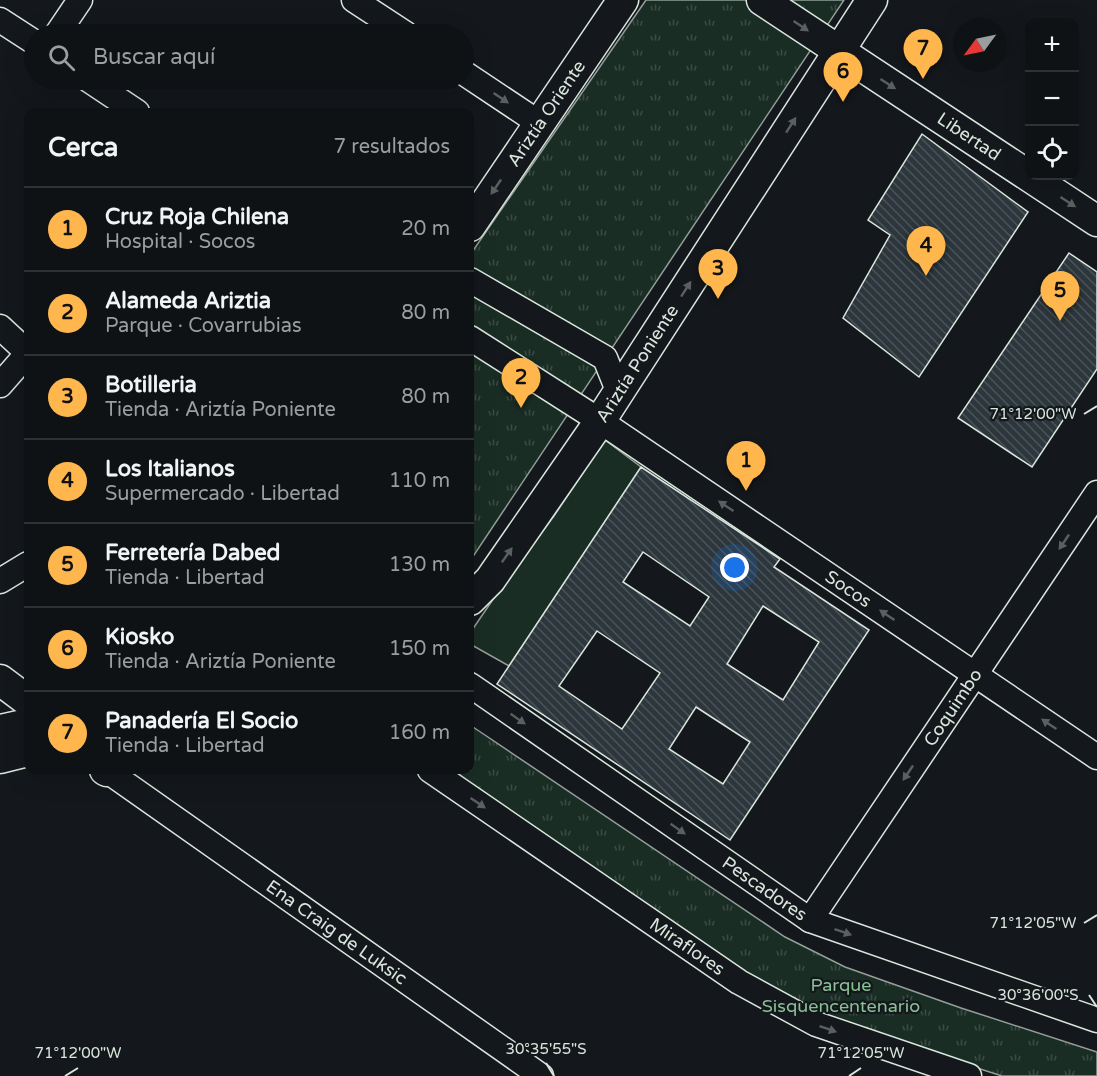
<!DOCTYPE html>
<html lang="es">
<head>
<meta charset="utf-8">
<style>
  :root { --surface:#0f1215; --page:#1d2022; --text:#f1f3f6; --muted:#9b9ea0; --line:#2f3234; --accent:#ffb74d }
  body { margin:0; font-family:"Varela Round",sans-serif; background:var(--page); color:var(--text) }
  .controls { position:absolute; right:18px; top:18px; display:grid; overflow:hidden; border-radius:12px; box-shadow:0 6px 24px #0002 }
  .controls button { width:54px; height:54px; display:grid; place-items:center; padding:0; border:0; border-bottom:2px solid var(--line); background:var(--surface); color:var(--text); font:30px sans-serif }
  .compass { position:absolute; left:953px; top:18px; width:54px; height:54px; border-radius:50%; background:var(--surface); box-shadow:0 6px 24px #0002; rotate:237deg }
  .you { position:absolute; left:735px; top:568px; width:21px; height:21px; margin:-15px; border:4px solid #fff; border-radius:50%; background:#1a73e8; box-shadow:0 0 0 9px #1a73e833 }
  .badge { display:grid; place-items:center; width:39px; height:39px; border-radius:50%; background:var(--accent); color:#111; font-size:20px; font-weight:700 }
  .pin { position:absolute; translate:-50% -50px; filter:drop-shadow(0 2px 3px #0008) }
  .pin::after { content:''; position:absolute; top:32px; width:21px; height:18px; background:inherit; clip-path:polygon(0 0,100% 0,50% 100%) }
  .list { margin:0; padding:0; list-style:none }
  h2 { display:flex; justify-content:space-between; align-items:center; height:78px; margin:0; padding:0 24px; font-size:26px }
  h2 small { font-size:20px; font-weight:400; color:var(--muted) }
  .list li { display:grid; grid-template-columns:39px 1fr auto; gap:18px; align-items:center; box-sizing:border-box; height:84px; padding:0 24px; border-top:2px solid var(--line) }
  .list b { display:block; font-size:22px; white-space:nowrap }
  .list p { margin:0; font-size:20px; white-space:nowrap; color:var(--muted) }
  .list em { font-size:20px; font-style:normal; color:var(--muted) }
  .icon { flex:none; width:33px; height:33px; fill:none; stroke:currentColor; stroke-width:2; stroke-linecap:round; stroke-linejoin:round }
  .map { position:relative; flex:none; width:1097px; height:1076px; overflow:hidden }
  .search { position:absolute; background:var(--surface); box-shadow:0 6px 24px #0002; left:24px; top:24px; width:450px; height:66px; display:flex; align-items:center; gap:15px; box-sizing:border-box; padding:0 21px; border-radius:33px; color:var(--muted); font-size:22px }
  .panel { position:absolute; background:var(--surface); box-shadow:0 6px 24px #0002; left:24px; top:108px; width:450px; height:666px; border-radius:12px }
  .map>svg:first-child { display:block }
</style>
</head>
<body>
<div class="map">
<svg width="1097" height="1076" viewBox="0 0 1097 1076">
  <defs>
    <pattern id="park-tufts" width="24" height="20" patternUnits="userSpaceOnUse" patternTransform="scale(1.5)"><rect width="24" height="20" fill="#1a2d24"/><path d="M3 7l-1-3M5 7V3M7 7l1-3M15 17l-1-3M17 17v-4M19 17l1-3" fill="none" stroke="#3b4b43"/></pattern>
    <pattern id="building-back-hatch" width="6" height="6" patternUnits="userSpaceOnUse" patternTransform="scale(1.5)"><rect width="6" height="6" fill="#2c363c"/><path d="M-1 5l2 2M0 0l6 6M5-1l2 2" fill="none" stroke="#4a5358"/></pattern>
  </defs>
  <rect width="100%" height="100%" fill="#14181c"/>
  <path fill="#1a2d24" stroke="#939e99" stroke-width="1.5" d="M605 440 641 467 509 666 470 644V633L509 576 554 516Z"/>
  <g fill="url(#park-tufts)" stroke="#939e99" stroke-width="1.5">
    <path d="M646 0H844L470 561V255Z"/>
    <path d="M470 725 785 937 845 967 961 1008 1097 1052V1076H1002L831 1021 744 976 452 770H470Z"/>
  </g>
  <g fill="url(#building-back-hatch)" stroke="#d8e6dc" stroke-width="1.5" fill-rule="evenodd">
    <path d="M922 134 1028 212 919 377 843 318 890 235 868 220Z"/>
    <path d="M1069 253 1097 272V369L1032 467 958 418Z"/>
    <path d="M641 467 780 559 774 567 869 630 730 840 497 684ZM643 552 709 597 690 626 623 582ZM763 606 819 642 783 700 727 664ZM597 631 660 673 622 729 559 686ZM696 707 750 742 723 784 669 749Z"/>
  </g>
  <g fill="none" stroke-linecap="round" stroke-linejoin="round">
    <g stroke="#d8e6dc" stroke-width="27">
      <g id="minor">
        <path d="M354 0 406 34"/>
        <path d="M0 20 34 42"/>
        <path d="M57 34 80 0"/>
        <path d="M464 73 539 123"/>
        <path d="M89 80 137 112"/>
        <path d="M470 280 605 358 619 393"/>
        <path d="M0 327 28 353"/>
        <path id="s1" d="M470 338 600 421 1097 757"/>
        <path d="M0 385 28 353"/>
        <path d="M0 581 28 564"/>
        <path id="s2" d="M470 685 810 920 1097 1020"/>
        <path id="s3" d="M106 770 541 1076"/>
        <path id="s4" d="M430 770 739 982 816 1024 969 1076"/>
        <path id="s5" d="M810 920 1097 493"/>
      </g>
    </g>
    <g stroke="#d8e6dc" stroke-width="33">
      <g id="major">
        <path id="s6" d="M762 0 1097 221"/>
        <path id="s7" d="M470 226 623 0"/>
        <path id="s8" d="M470 600 490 580 600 421 872 0"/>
        <path d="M0 680 28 701"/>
        <path d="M0 730 28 724"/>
        <path d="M0 758 28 751"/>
        <path d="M105 770 107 771"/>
      </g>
    </g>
    <use href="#minor" stroke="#14181c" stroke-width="24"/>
    <use href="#major" stroke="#14181c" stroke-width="30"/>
  </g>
  <defs><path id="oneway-solid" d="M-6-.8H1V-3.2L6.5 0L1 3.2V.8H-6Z" transform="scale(1.5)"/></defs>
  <g fill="#59605f">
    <use href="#oneway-solid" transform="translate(801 26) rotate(34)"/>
    <use href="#oneway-solid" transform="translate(888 84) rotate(33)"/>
    <use href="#oneway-solid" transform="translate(501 98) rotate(34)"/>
    <use href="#oneway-solid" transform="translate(791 125) rotate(-57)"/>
    <use href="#oneway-solid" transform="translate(496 187) rotate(124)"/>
    <use href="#oneway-solid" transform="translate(1068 202) rotate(33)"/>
    <use href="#oneway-solid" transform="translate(686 289) rotate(-57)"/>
    <use href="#oneway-solid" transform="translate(726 506) rotate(-146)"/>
    <use href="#oneway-solid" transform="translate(1064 542) rotate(124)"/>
    <use href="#oneway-solid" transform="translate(507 555) rotate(-55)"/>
    <use href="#oneway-solid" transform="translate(887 615) rotate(-146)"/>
    <use href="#oneway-solid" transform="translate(518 719) rotate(35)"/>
    <use href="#oneway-solid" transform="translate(1049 724) rotate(-146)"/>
    <use href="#oneway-solid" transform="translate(908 773) rotate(124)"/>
    <use href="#oneway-solid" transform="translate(478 803) rotate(34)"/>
    <use href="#oneway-solid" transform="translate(678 829) rotate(35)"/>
    <use href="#oneway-solid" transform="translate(843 932) rotate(19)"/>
    <use href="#oneway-solid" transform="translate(828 1029) rotate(19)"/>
  </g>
  <path fill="none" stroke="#d8e6dc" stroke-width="2" d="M1084 414 1097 406M1084 923 1097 915M1089 995 1097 1007M546 1063 554 1076M65 1076 78 1068M849 1076 861 1068"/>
  <g text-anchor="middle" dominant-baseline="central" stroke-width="4.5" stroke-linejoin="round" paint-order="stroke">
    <g font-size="18" fill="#d8e6dc" stroke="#14181c">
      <text stroke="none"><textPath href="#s7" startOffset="136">Ariztía Oriente</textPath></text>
      <text stroke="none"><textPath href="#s6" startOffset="248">Libertad</textPath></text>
      <text stroke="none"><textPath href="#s8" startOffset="290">Ariztía Poniente</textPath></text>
      <text stroke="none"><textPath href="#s1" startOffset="454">Socos</textPath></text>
      <text stroke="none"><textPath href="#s5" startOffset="256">Coquimbo</textPath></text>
      <text stroke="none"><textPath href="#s2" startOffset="358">Pescadores</textPath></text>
      <text stroke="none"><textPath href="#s3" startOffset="282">Ena Craig de Luksic</textPath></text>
      <text stroke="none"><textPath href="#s4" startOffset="312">Miraflores</textPath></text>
    </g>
    <g font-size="18" fill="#8ac095" stroke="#14181c">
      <text x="841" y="985">Parque<tspan x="841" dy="21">Sisquencentenario</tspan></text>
    </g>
  </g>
  <g font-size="15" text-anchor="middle" fill="#d8e6dc" stroke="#14181c" stroke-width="4.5" stroke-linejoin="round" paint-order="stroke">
    <text x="1033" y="419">71°12'00"W</text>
    <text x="1033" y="928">71°12'05"W</text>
    <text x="1038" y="1000">30°36'00"S</text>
    <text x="546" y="1054">30°35'55"S</text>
    <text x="78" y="1058">71°12'00"W</text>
    <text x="861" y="1058">71°12'05"W</text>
  </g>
</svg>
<div class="controls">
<button>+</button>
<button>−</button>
<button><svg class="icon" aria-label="locate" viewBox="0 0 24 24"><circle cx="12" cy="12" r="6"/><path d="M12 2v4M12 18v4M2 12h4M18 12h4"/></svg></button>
</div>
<svg class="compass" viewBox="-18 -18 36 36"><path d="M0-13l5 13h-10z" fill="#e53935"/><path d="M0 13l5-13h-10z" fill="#9b9ea0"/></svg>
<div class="you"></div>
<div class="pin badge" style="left:746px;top:491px">1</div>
<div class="pin badge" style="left:521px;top:408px">2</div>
<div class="pin badge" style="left:718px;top:299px">3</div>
<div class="pin badge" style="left:926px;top:276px">4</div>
<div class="pin badge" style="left:1060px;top:321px">5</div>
<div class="pin badge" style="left:843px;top:102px">6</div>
<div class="pin badge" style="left:923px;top:79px">7</div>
<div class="search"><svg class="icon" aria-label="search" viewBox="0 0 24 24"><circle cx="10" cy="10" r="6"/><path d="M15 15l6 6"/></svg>Buscar aquí</div>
<section class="panel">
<h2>Cerca<small>7 resultados</small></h2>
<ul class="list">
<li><span class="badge">1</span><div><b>Cruz Roja Chilena</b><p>Hospital · Socos</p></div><em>20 m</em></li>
<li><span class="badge">2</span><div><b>Alameda Ariztia</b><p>Parque · Covarrubias</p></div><em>80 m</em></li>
<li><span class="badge">3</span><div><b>Botilleria</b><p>Tienda · Ariztía Poniente</p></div><em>80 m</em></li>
<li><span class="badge">4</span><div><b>Los Italianos</b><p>Supermercado · Libertad</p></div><em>110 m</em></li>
<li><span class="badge">5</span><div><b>Ferretería Dabed</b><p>Tienda · Libertad</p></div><em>130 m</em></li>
<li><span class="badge">6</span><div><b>Kiosko</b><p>Tienda · Ariztía Poniente</p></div><em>150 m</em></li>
<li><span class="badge">7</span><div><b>Panadería El Socio</b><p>Tienda · Libertad</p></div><em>160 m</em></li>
</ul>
</section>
</div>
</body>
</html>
